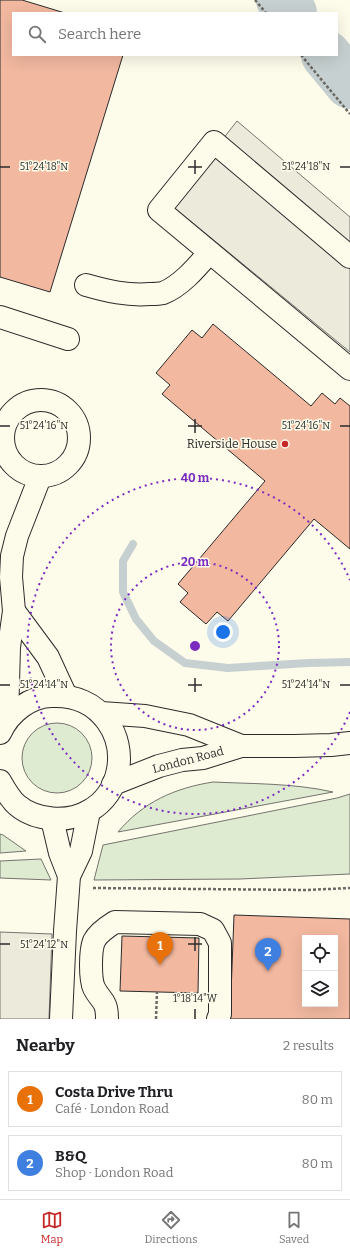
<!DOCTYPE html>
<html lang="en">
<head>
<meta charset="utf-8">
<style>
  :root { --surface:#fff; --page:#f6f6f6; --text:#202124; --muted:#757577; --line:#e0e0e0; --accent:#c62828 }
  body { margin:0; font-family:Bitter,serif; background:var(--page); color:var(--text) }
  .controls { position:absolute; right:12px; bottom:12px; display:grid; overflow:hidden; border-radius:0px; box-shadow:0 4px 16px #0002 }
  .controls button { width:36px; height:36px; display:grid; place-items:center; padding:0; border:0; border-bottom:1px solid var(--line); background:var(--surface); color:var(--text); font:20px sans-serif }
  .you { position:absolute; left:223px; top:632px; width:14px; height:14px; margin:-10px; border:3px solid #fff; border-radius:50%; background:#1a73e8; box-shadow:0 0 0 6px #1a73e833 }
  .badge { display:grid; place-items:center; width:26px; height:26px; border-radius:50%; background:var(--accent); color:#fff; font-size:13px; font-weight:700 }
  .pin { position:absolute; translate:-50% -33px; filter:drop-shadow(0 1px 2px #0008) }
  .pin::after { content:''; position:absolute; top:21px; width:14px; height:12px; background:inherit; clip-path:polygon(0 0,100% 0,50% 100%) }
  .list { margin:0; padding:0; list-style:none }
  h2 { display:flex; justify-content:space-between; align-items:center; height:52px; margin:0; padding:0 16px; font-size:17px }
  h2 small { font-size:13px; font-weight:400; color:var(--muted) }
  .list li { display:grid; grid-template-columns:26px 1fr auto; gap:12px; align-items:center; box-sizing:border-box; height:56px; margin:0 8px 8px; padding:0 8px; border:1px solid var(--line); border-radius:0px }
  .list b { display:block; font-size:15px; white-space:nowrap }
  .list p { margin:0; font-size:13px; white-space:nowrap; color:var(--muted) }
  .list em { font-size:13px; font-style:normal; color:var(--muted) }
  .icon { flex:none; width:22px; height:22px; fill:none; stroke:currentColor; stroke-width:2; stroke-linecap:round; stroke-linejoin:round }
  .map { position:relative; flex:none; width:350px; height:1019px; overflow:hidden }
  .search { position:absolute; background:var(--surface); box-shadow:0 4px 16px #0002; left:12px; right:12px; top:12px; height:44px; display:flex; align-items:center; gap:10px; box-sizing:border-box; padding:0 14px; border-radius:0px; color:var(--muted); font-size:15px }
  .sheet { height:180px; background:var(--surface) }
  nav { display:flex; justify-content:space-around; align-items:center; box-sizing:border-box; height:56px; border-top:1px solid var(--line); background:var(--surface); font-size:11px; color:var(--muted) }
  nav a { display:grid; justify-items:center; gap:2px }
  nav .on { color:var(--accent) }
  .map>svg:first-child { display:block }
</style>
</head>
<body>
<div class="map">
<svg width="350" height="1019" viewBox="0 0 350 1019">
  <rect width="100%" height="100%" fill="#fdfbea"/>
  <g fill="#deebd1" stroke="#74746e">
    <circle cx="57" cy="758" r="35"/>
    <path d="M213 782C253 784 293 783 333 792L118 832C143 802 175 788 213 782Z"/>
    <path d="M350 794V874L240 879 94 880 103 845 337 798Z"/>
    <path d="M0 834 3 835 26 851 0 853Z"/>
    <path d="M41 859 51 880 0 878V861Z"/>
  </g>
  <g fill="#eceadb" stroke="#74746e">
    <path d="M237 121 350 217V352L171 205Z"/>
    <path d="M0 932 52 934 49 1019H0Z"/>
  </g>
  <g fill="none" stroke-linecap="round" stroke-linejoin="round">
    <path stroke="#c7d0d0" stroke-width="8" d="M133 544 123 561V592L136 619 154 641 185 663 228 668 308 663 350 662"/>
    <g stroke="#c7d0d0" stroke-width="50">
      <path d="M281 0 292 13"/>
      <path d="M326 55 350 84"/>
    </g>
  </g>
  <g fill="#f2b8a0" stroke="#2b2b2b" fill-rule="evenodd">
    <path d="M0 0H22L65 13H13V55H123L50 292 0 277Z"/>
    <path d="M213 324 311 406 322 393 335 404 340 398 350 406V549L314 519 228 621 217 612 206 624 180 602 188 593 178 584 265 481 162 394 170 385 156 373 192 330 202 338Z"/>
    <path d="M234 915 350 919V1019H230ZM305 938H335V1004H305Z"/>
    <path d="M122 936 199 938 198 993 120 991Z"/>
  </g>
  <g fill="none" stroke-linecap="round" stroke-linejoin="round">
    <g stroke="#2b2b2b" stroke-width="24">
      <g id="minor">
        <path d="M350 257 214 142 159 210 350 369"/>
        <path d="M86 285C107 291 128 296 150 294 154 294 159 294 163 293 181 286 197 267 209 253"/>
        <path d="M0 317 68 339"/>
        <circle cx="41" cy="438" r="38"/>
        <path d="M14 611 48 657 66 696"/>
        <path d="M7 720 9 647 14 611 11 577 12 556 17 536 40 477"/>
        <path d="M52 819 60 853 69 876"/>
        <path d="M61 1019 65 931 69 876 81 851 89 811"/>
        <path d="M107 1019C107 999 101 1002 94 988 90 979 90 951 94 941 98 933 107 927 115 922L200 924 213 930 220 943V1014L218 1019"/>
      </g>
    </g>
    <g stroke="#2b2b2b" stroke-width="24">
      <g id="major">
        <path d="M101 713 145 716 189 725 241 746"/>
        <path d="M0 733C9 713 30 696 52 696 74 695 94 703 107 721 128 750 121 793 89 811 68 823 36 821 17 805 10 799 5 790 0 781"/>
        <path d="M113 784 159 766 182 760 203 758 241 746H294L331 745 350 743"/>
      </g>
    </g>
    <g stroke="#6a6964" stroke-width="2.5" stroke-dasharray="3 2" stroke-linecap="butt">
      <path d="M255 0 266 13"/>
      <path d="M301 55 350 114"/>
      <path d="M93 888 307 890 350 888"/>
      <path d="M156 1019 157 992"/>
    </g>
    <use href="#minor" stroke="#fdfbea" stroke-width="22"/>
    <use href="#major" stroke="#fdfbea" stroke-width="22"/>
  </g>
  <path fill="none" stroke="#2b2b2b" stroke-width="1.5" d="M195 160V174M0 167H10M188 167H202M340 167H350M195 419V433M0 426H10M188 426H202M340 426H350M195 678V692M0 685H10M188 685H202M340 685H350M195 937V951M0 944H10M188 944H202M195 1009V1019"/>
  <g fill="none" stroke="#7b2cbf" stroke-width="2" stroke-dasharray="2 4">
    <circle cx="195" cy="646" r="84"/>
    <path d="M350 712A168 168 0 1 1 350 580"/>
  </g>
  <circle fill="#c62828" stroke="#fdfbea" stroke-width="1.5" cx="285" cy="444" r="4"/>
  <g text-anchor="middle" dominant-baseline="central" stroke-width="3" stroke-linejoin="round" paint-order="stroke">
    <g font-size="12" fill="#2b2b2b" stroke="#fdfbea" text-anchor="end">
      <text x="277" y="444">Riverside House</text>
    </g>
    <g font-size="12" fill="#2b2b2b" stroke="#fdfbea">
      <text transform="translate(188 760) rotate(-15)">London Road</text>
    </g>
  </g>
  <g font-size="10" text-anchor="middle" fill="#2b2b2b" stroke="#fdfbea" stroke-width="3" stroke-linejoin="round" paint-order="stroke">
    <text x="44" y="170">51°24'18"N</text>
    <text x="306" y="170">51°24'18"N</text>
    <text x="44" y="429">51°24'16"N</text>
    <text x="306" y="429">51°24'16"N</text>
    <text x="44" y="688">51°24'14"N</text>
    <text x="306" y="688">51°24'14"N</text>
    <text x="44" y="948">51°24'12"N</text>
    <text x="195" y="1002">1°18'14"W</text>
  </g>
  <circle cx="195" cy="646" r="6" fill="#7b2cbf" stroke="#fdfbea" stroke-width="2"/>
  <g font-size="12" text-anchor="middle" font-weight="bold" fill="#7b2cbf" stroke="#fdfbea" stroke-width="3" stroke-linejoin="round" paint-order="stroke">
    <text x="195" y="482">40 m</text>
    <text x="195" y="566">20 m</text>
  </g>
</svg>
<div class="controls">
<button><svg class="icon" aria-label="locate" viewBox="0 0 24 24"><circle cx="12" cy="12" r="6"/><path d="M12 2v4M12 18v4M2 12h4M18 12h4"/></svg></button>
<button><svg class="icon" aria-label="layers" viewBox="0 0 24 24"><path d="M12 4l9 5-9 5-9-5zM3 14l9 5 9-5"/></svg></button>
</div>
<div class="you"></div>
<div class="pin badge" style="left:160px;top:965px;background:#e8710a">1</div>
<div class="pin badge" style="left:268px;top:971px;background:#3f7fe0">2</div>
<div class="search"><svg class="icon" aria-label="search" viewBox="0 0 24 24"><circle cx="10" cy="10" r="6"/><path d="M15 15l6 6"/></svg>Search here</div>
</div>
<section class="sheet">
<h2>Nearby<small>2 results</small></h2>
<ul class="list">
<li><span class="badge" style="background:#e8710a">1</span><div><b>Costa Drive Thru</b><p>Café · London Road</p></div><em>80 m</em></li>
<li><span class="badge" style="background:#3f7fe0">2</span><div><b>B&amp;Q</b><p>Shop · London Road</p></div><em>80 m</em></li>
</ul>
</section>
<nav>
<a class="on"><svg class="icon" aria-label="map" viewBox="0 0 24 24"><path d="M3 6l6-2 6 2 6-2v14l-6 2-6-2-6 2zM9 4v14M15 6v14"/></svg>Map</a>
<a><svg class="icon" aria-label="directions" viewBox="0 0 24 24"><path d="M12 3l9 9-9 9-9-9zM9 14v-3h6M13 9l2 2-2 2"/></svg>Directions</a>
<a><svg class="icon" aria-label="saved" viewBox="0 0 24 24"><path d="M7 4h10v16l-5-4-5 4z"/></svg>Saved</a>
</nav>
</body>
</html>
